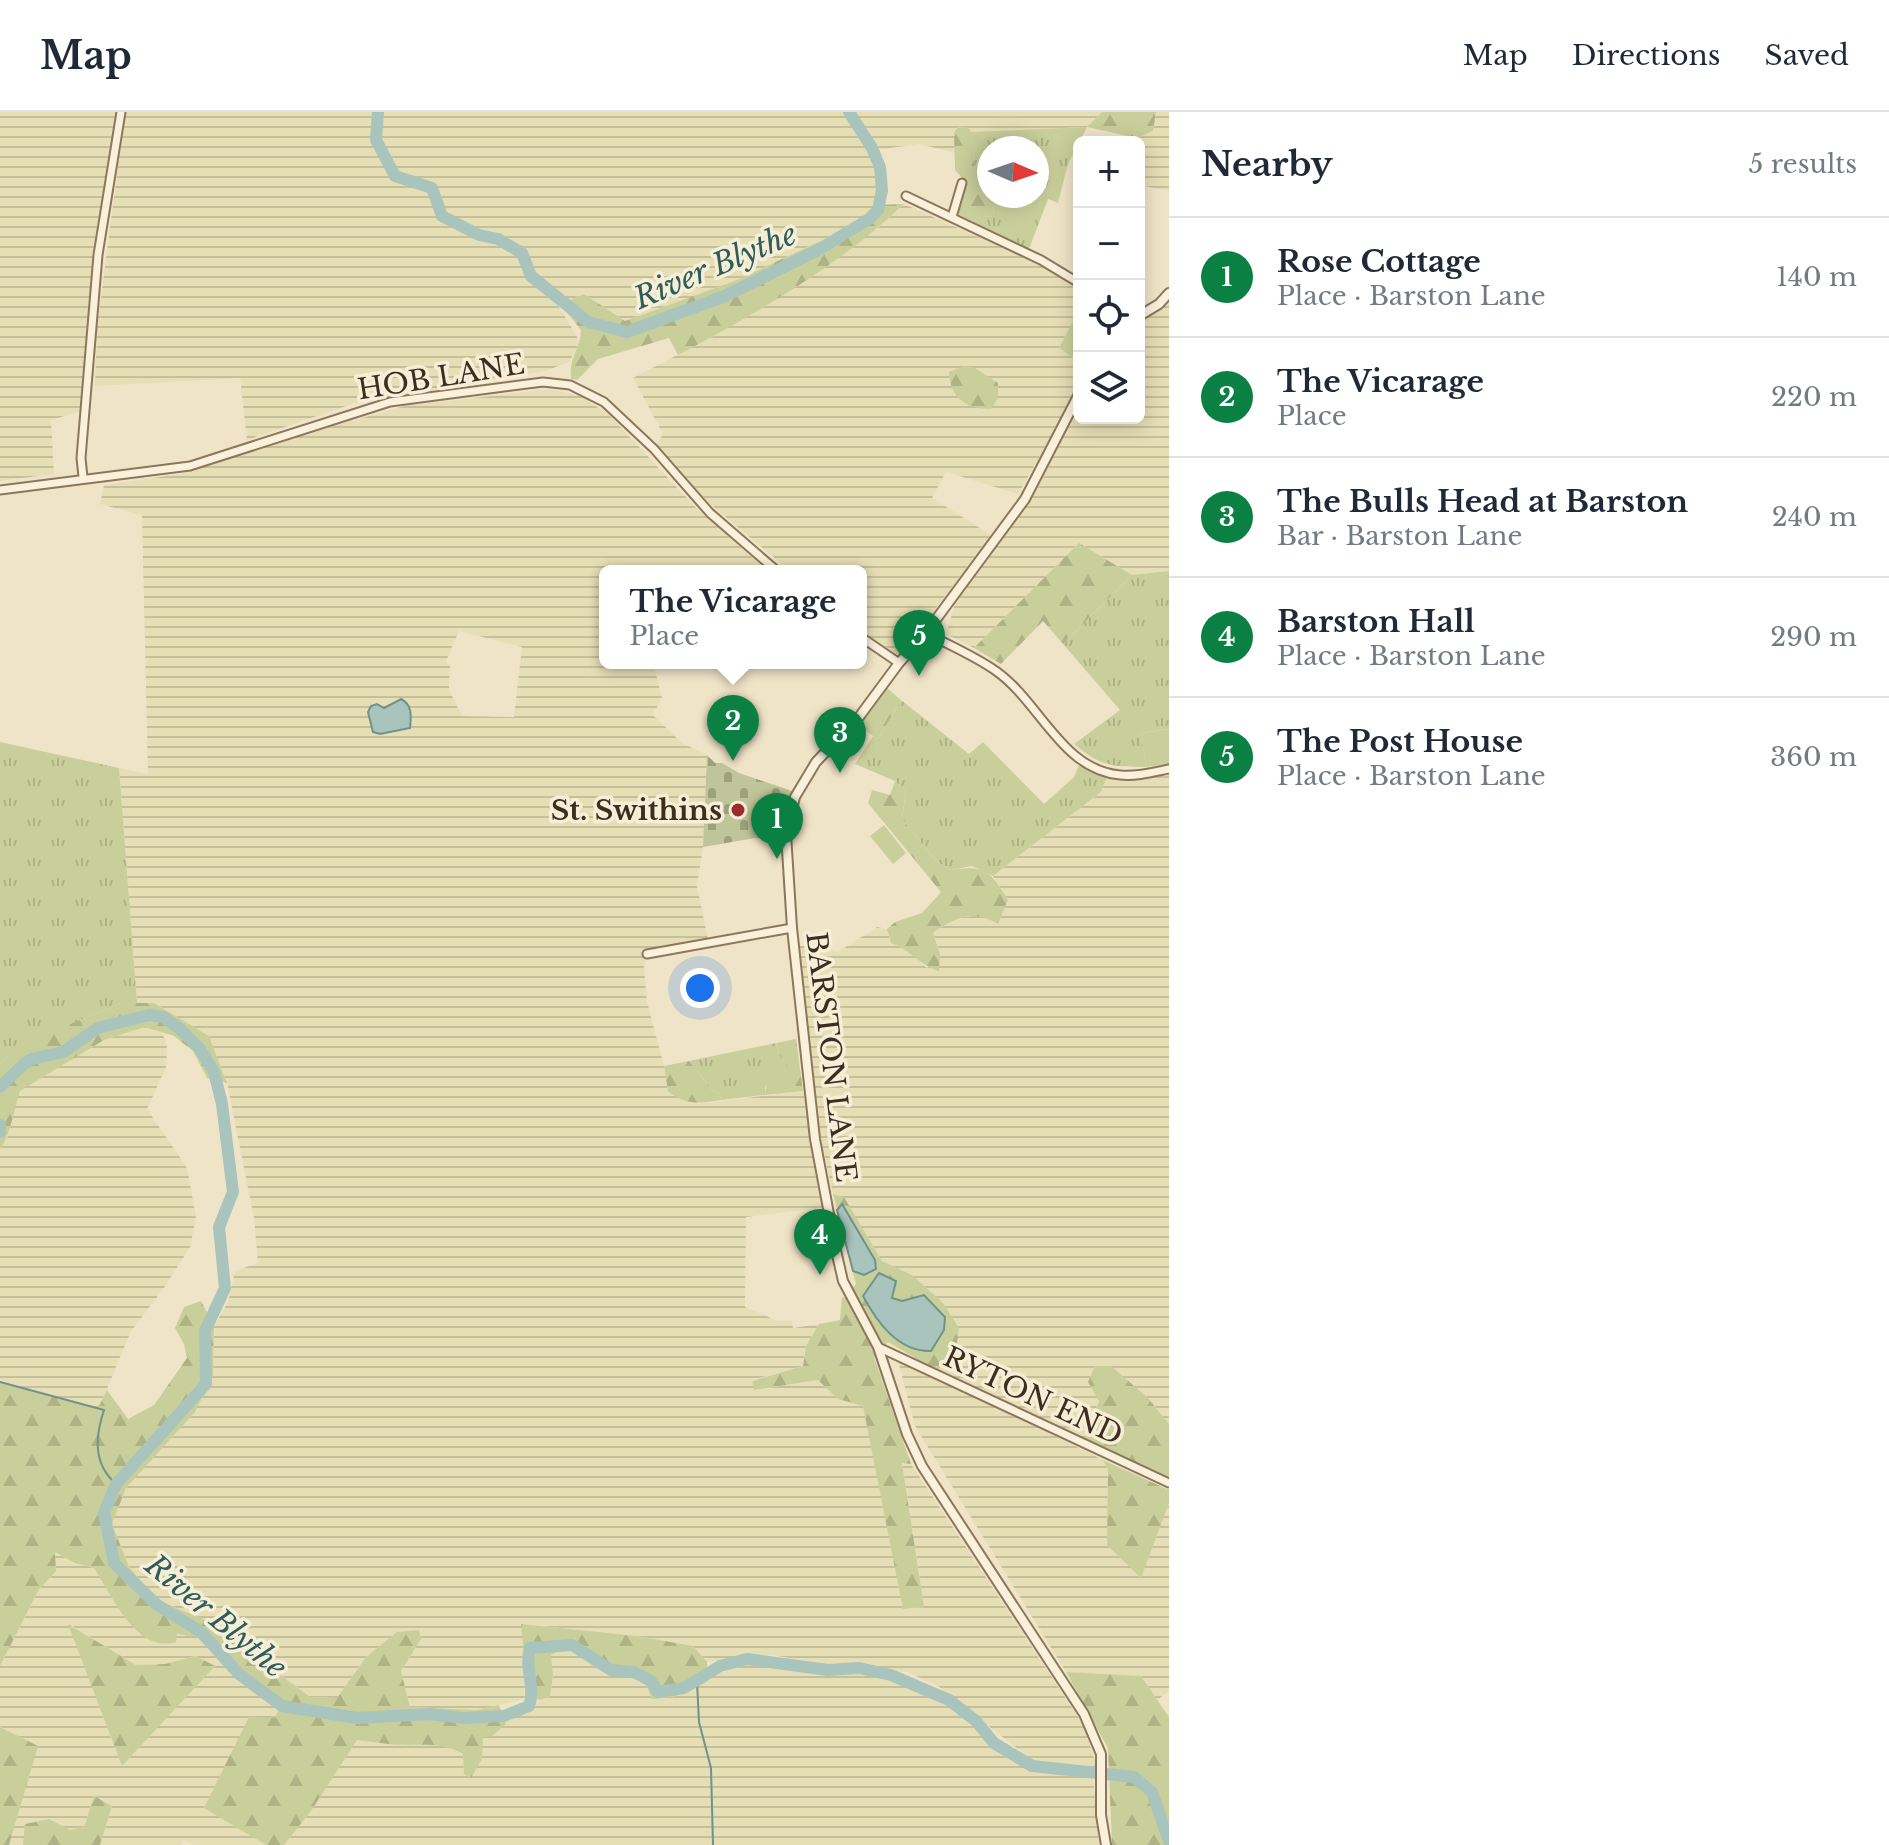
<!DOCTYPE html>
<html lang="en">
<head>
<meta charset="utf-8">
<style>
  :root { --surface:#fff; --page:#f6f6f7; --text:#1f2937; --muted:#747a83; --line:#e0e1e3; --accent:#0b8043 }
  body { margin:0; font-family:"Libre Baskerville",serif; background:var(--page); color:var(--text) }
  .controls { position:absolute; right:24px; top:24px; display:grid; overflow:hidden; border-radius:12px; box-shadow:0 4px 20px #0003 }
  .controls button { width:72px; height:72px; display:grid; place-items:center; padding:0; border:0; border-bottom:2px solid var(--line); background:var(--surface); color:var(--text); font:40px sans-serif }
  .compass { position:absolute; left:977px; top:24px; width:72px; height:72px; border-radius:50%; background:var(--surface); box-shadow:0 4px 20px #0003; rotate:92deg }
  .you { position:absolute; left:700px; top:876px; width:28px; height:28px; margin:-20px; border:6px solid #fff; border-radius:50%; background:#1a73e8; box-shadow:0 0 0 12px #1a73e833 }
  .badge { display:grid; place-items:center; width:52px; height:52px; border-radius:50%; background:var(--accent); color:#fff; font-size:26px; font-weight:700 }
  .pin { position:absolute; translate:-50% -66px; filter:drop-shadow(0 2px 4px #0008) }
  .pin::after { content:''; position:absolute; top:42px; width:28px; height:24px; background:inherit; clip-path:polygon(0 0,100% 0,50% 100%) }
  .popup { position:absolute; left:599px; top:453px; width:268px; height:104px; box-sizing:border-box; display:grid; place-content:center; border-radius:12px; background:var(--surface); filter:drop-shadow(0 2px 6px #0005); font-size:26px; white-space:nowrap; color:var(--muted) }
  .popup b { font-size:30px; color:var(--text) }
  .popup::after { content:''; position:absolute; left:50%; top:100%; margin-left:-16px; border:16px solid transparent; border-top-color:var(--surface) }
  .list { margin:0; padding:0; list-style:none }
  h2 { display:flex; justify-content:space-between; align-items:center; height:104px; margin:0; padding:0 32px; font-size:34px }
  h2 small { font-size:26px; font-weight:400; color:var(--muted) }
  .list li { display:grid; grid-template-columns:52px 1fr auto; gap:24px; align-items:center; box-sizing:border-box; height:120px; padding:0 32px; border-top:2px solid var(--line) }
  .list b { display:block; font-size:30px; white-space:nowrap }
  .list p { margin:0; font-size:26px; white-space:nowrap; color:var(--muted) }
  .list em { font-size:26px; font-style:normal; color:var(--muted) }
  .icon { flex:none; width:44px; height:44px; fill:none; stroke:currentColor; stroke-width:2; stroke-linecap:round; stroke-linejoin:round }
  .map { position:relative; flex:none; width:1169px; height:1733px; overflow:hidden }
  header { display:flex; align-items:center; gap:48px; box-sizing:border-box; height:112px; padding:0 40px; background:var(--surface); border-bottom:2px solid var(--line) }
  header strong { font-size:38px }
  nav { display:flex; gap:44px; margin-inline-start:auto; font-size:28px }
  main { display:flex }
  aside { flex:1; background:var(--surface) }
  .map>svg:first-child { display:block }
</style>
</head>
<body>
<header>
<strong>Map</strong>
<nav><a>Map</a><a>Directions</a><a>Saved</a></nav>
</header>
<main>
<div class="map">
<svg width="1169" height="1733" viewBox="0 0 1169 1733">
  <defs>
    <pattern id="farmland-rules" width="6" height="5" patternUnits="userSpaceOnUse" patternTransform="scale(2)"><rect width="6" height="5" fill="#e6deb5"/><path d="M0 2.5h6" fill="none" stroke="#c6bf9b"/></pattern>
    <pattern id="grass-tufts" width="24" height="20" patternUnits="userSpaceOnUse" patternTransform="scale(2)"><rect width="24" height="20" fill="#c9cf9b"/><path d="M3 7l-1-3M5 7V3M7 7l1-3M15 17l-1-3M17 17v-4M19 17l1-3" fill="none" stroke="#aeb285"/></pattern>
    <pattern id="forest-firs" width="22" height="20" patternUnits="userSpaceOnUse" patternTransform="scale(2)"><rect width="22" height="20" fill="#c9cf9b"/><path d="M5 1l3.5 6h-7zM16 11l3.5 6h-7z" fill="#aeb285"/></pattern>
    <pattern id="cemetery-stones" width="16" height="16" patternUnits="userSpaceOnUse" patternTransform="scale(2)"><rect width="16" height="16" fill="#bfc49a"/><path d="M2 7V4a2 2 0 0 1 4 0v3zM10 15v-3a2 2 0 0 1 4 0v3z" fill="#9ca07d"/></pattern>
  </defs>
  <rect width="100%" height="100%" fill="#f0e4c8"/>
  <g fill="url(#farmland-rules)" fill-rule="evenodd">
    <path d="M0 0H117L94 139 81 299 51 308 54 362 0 369Z"/>
    <path d="M125 0H1102L1087 15 965 20 960 42 919 32 876 38 872 41 883 71 874 104 737 168 625 209 584 182 558 193 580 230 569 250 545 259 355 291 247 328 240 266 95 274 97 216Z"/>
    <path d="M1156 0H1169V79L1139 73V30H1128L1129 25 1137 26 1153 19Z"/>
    <path d="M904 92 1039 152 1079 176 1072 193 1079 198 1059 236 1079 250V277L1018 382 946 360 932 386 991 423 900 544 861 519V459H790L709 391 656 333 663 322 633 266 717 222 802 170 878 116Z"/>
    <path d="M1169 187V459L1132 463 1079 431 974 536 946 522 955 491 1036 380 1079 293V306H1139V212Z"/>
    <path d="M551 277 583 285 611 305 698 398 768 459H605V551H653L662 585 653 603 682 631 707 643 703 735 697 774 708 828 648 838 644 855 647 890 664 954 668 978 698 992 803 979 825 1095 746 1105 745 1195 778 1209H792L793 1216 819 1212 806 1234 803 1254 752 1268 755 1278 818 1268 838 1287 863 1294 885 1391 903 1497 924 1495 902 1351 911 1352 1084 1614 1097 1656 1033 1649 938 1574 907 1560 832 1553 771 1543 707 1550 693 1534 637 1524 522 1512 528 1584 517 1589 477 1598 410 1595 401 1559 421 1527 418 1518 366 1545 337 1586 310 1585 208 1509 157 1488 129 1455 112 1412 126 1376 157 1340 213 1263 214 1214 228 1190 235 1159 258 1151 254 1106 227 971 209 924 154 891H137L119 656 148 662 142 403 100 392 104 373 181 362 294 325 405 294ZM459 519 522 535 514 605 462 604 449 578 450 554 446 549Z"/>
    <path d="M1169 662V1312L1148 1286 1099 1289 1084 1328 937 1259 956 1239 943 1191 912 1164 882 1149 844 1086 833 1082 820 1024 798 833 838 840 877 815 887 817 891 831 904 835 927 856 940 842 933 821 955 806 982 803 998 811 1008 788 993 764 1101 680 1107 665 1130 667Z"/>
    <path d="M145 915 162 920 167 934 166 955 147 997 187 1056 196 1105 190 1135 164 1176 131 1219 99 1296 0 1270V1037L8 1024 9 1012 19 979 104 928Z"/>
    <path d="M897 1245 1103 1348 1108 1358 1107 1433 1141 1465 1169 1391V1579L1157 1588 1141 1564 1066 1560 915 1314Z"/>
    <path d="M55 1440 75 1451 94 1456 139 1522 197 1524 238 1564 279 1596 275 1606 204 1695 266 1733H194L184 1728 181 1733H100L112 1694 94 1684 84 1715 70 1719 49 1707 26 1712 23 1733H9L37 1634 0 1615V1554L38 1479 56 1459ZM69 1512 136 1553 165 1552 196 1544 214 1554 122 1654Z"/>
    <path d="M565 1537 577 1540 608 1560 631 1562 645 1569 653 1587 707 1570V1565L746 1553H774L820 1563 858 1560 908 1573 947 1591 980 1619 992 1634 1030 1657 1093 1665 1099 1733H284L311 1699 357 1627 406 1633 431 1631 449 1634 463 1642 464 1662 482 1647V1624L506 1612 505 1607 514 1605 534 1591 550 1585 553 1564 550 1543Z"/>
  </g>
  <g fill="url(#grass-tufts)">
    <path d="M1087 15 1068 52 1058 91 1048 87 1029 137 972 109 981 105 993 104 995 84H1037V36H989V72L974 58 975 39 970 20Z"/>
    <path d="M1079 198V250L1059 236Z"/>
    <path d="M1169 459V617L1141 621 1146 655C1112 655 1100 654 1074 632L1120 598 1063 532 1132 463Z"/>
    <path d="M901 588 969 642 983 630 1044 692 1074 665 1079 653 1107 665 1101 680 993 764 972 754 951 758 937 750 902 707 906 679 895 669 855 652 873 624 878 627Z"/>
    <path d="M0 630 119 656 137 891H121L28 930 0 951Z"/>
    <path d="M776 931 780 944 786 950V958L765 975V983L721 988 720 983 712 978 689 949Z"/>
  </g>
  <g fill="url(#forest-firs)">
    <path d="M1102 0H1156L1153 19 1137 26 1087 15Z"/>
    <path d="M962 14 970 17 975 39 974 58 989 72V84H995L993 104 981 105 972 109 956 101 965 69 955 58 954 21 958 15Z"/>
    <path d="M904 92C839 154 757 201 678 243L669 226 598 247 577 268 571 267C569 243 580 239 581 218L568 202 563 191 584 182 625 209 737 168 874 104 877 93Z"/>
    <path d="M964 254 975 256 998 271V286L991 297C966 297 950 286 949 260Z"/>
    <path d="M1079 431 1132 463 1063 532 1043 509 1001 552 974 536Z"/>
    <path d="M886 575 901 588 878 627 858 614Z"/>
    <path d="M895 669 906 679 902 707 937 750 951 758C986 752 991 760 1008 788L998 812C972 797 956 805 933 821L940 842 939 859C920 854 910 837 891 831L887 817 895 810 922 801 941 780 868 691 872 678 890 683Z"/>
    <path d="M121 891H154L209 924 227 971 207 966 193 939 174 924 145 915 104 928 20 979C15 994 9 1028 0 1037V951L27 930Z"/>
    <path d="M796 927 803 979 765 983C766 968 774 964 786 958V950L780 944 776 931Z"/>
    <path d="M689 949 712 978 720 983 721 988C699 992 685 993 668 979L664 954Z"/>
    <path d="M833 1082 844 1085 882 1149 912 1163 943 1191 959 1216 956 1239 937 1259 888 1230 874 1245 911 1352 902 1351 924 1495 903 1497 863 1294 838 1287 818 1268 754 1278 752 1269 803 1254 806 1234 819 1212 840 1208 842 1185 844 1186 856 1172Z"/>
    <path d="M201 1189 214 1214 213 1263 195 1300 126 1376 112 1412 129 1455 157 1488 208 1509 310 1585 337 1586 366 1545 397 1520 419 1518 421 1527 401 1559 410 1595 477 1598 499 1593 506 1612 492 1624 483 1625 482 1647 471 1666 464 1662 463 1642C443 1631 429 1633 408 1633 391 1633 373 1630 357 1628L311 1699 284 1733H266L204 1696 249 1605 275 1606 282 1589 197 1525 177 1522 176 1530C136 1542 112 1483 94 1456L75 1451 55 1440 56 1459 38 1479 0 1554V1270L98 1296 107 1278 128 1307 154 1293 187 1246 184 1232 175 1216 184 1195Z"/>
    <path d="M1095 1254H1111L1148 1286 1169 1312V1365L1084 1328 1099 1289 1088 1270Z"/>
    <path d="M1103 1348 1169 1378V1391L1141 1466 1107 1433 1108 1358Z"/>
    <path d="M68 1512 136 1553 165 1552 196 1544 215 1554 122 1654Z"/>
    <path d="M521 1512 637 1524 693 1534 707 1550V1570L673 1585 652 1587 641 1560 625 1555 611 1558 572 1533 551 1543 553 1564 550 1585 540 1588 528 1584Z"/>
    <path d="M1066 1560 1141 1564 1169 1605V1733H1112L1108 1636Z"/>
    <path d="M0 1615 38 1634 9 1733H0Z"/>
    <path d="M94 1684 112 1694 100 1733H23L25 1712 49 1707 70 1718 84 1715Z"/>
  </g>
  <path fill="url(#cemetery-stones)" d="M707 643 715 651H722L739 661 792 679 779 722 703 735Z"/>
  <g fill="#c9cf9b">
    <path d="M1169 617V652L1146 655 1141 621Z"/>
    <path d="M884 713 906 741 893 752 870 724Z"/>
  </g>
  <g fill="#a9c4bc" stroke="#6f938a" stroke-width="2">
    <path d="M401 587C413 593 411 605 410 616L380 622 373 620 368 600 371 594 377 592 384 596Z"/>
    <path d="M842 1092 875 1148 876 1157 864 1163 853 1159 837 1098Z"/>
    <path d="M879 1161 896 1169 892 1186 902 1189 924 1183 945 1205 944 1218 931 1239C898 1240 877 1210 863 1184Z"/>
  </g>
  <g fill="none" stroke-linecap="round" stroke-linejoin="round">
    <g stroke="#6f938a" stroke-width="2">
      <path d="M0 1270 104 1298C95 1325 93 1352 116 1372"/>
      <path d="M697 1570 699 1610 711 1656 713 1733"/>
    </g>
    <g stroke="#a9c4bc" stroke-width="12">
      <path d="M378 0 376 28 395 64 432 76 442 104 479 123 498 127 522 141 531 164 588 210 627 220 725 184 820 137 869 107 878 98 882 78 880 55 872 36 849 0"/>
      <path d="M0 975 25 951 32 947 63 940 98 916 149 903 163 905 180 917 200 937 214 960 222 992 233 1080 219 1115 225 1176 205 1219 206 1272 116 1372 104 1401 114 1451 156 1492 201 1520 239 1562 282 1594 357 1606 428 1602 464 1606 504 1604 529 1594C536 1575 524 1556 530 1536L572 1533 611 1558 634 1560 651 1569 658 1580 684 1576 720 1554 747 1547 828 1558 859 1556 891 1563 949 1588 976 1609 994 1631 1032 1654 1134 1665 1152 1680 1169 1729"/>
      <path d="M0 1013V1020"/>
    </g>
    <g stroke="#8d765c" stroke-width="11">
      <g id="minor">
        <path d="M906 84 1041 148 1079 171"/>
        <path d="M952 105 962 71"/>
        <path d="M83 365 81 346 98 143 121 0"/>
        <path d="M0 378 190 354 390 290 543 270 570 273 604 290 654 337 710 401 777 459"/>
        <path d="M926 521C949 533 975 544 996 559 1040 590 1062 658 1120 663 1136 665 1154 660 1169 657"/>
        <path d="M861 525 899 551"/>
        <path d="M647 842 792 816"/>
        <path d="M878 1235 1169 1371"/>
      </g>
    </g>
    <g stroke="#8d765c" stroke-width="12">
      <g id="tertiary">
        <path d="M1139 204 1159 192 1169 181"/>
        <path d="M1079 282 1025 387 926 521 899 551 859 605 816 650 795 685 786 722 792 816 815 1027 835 1134 843 1169 878 1235 907 1322 922 1354 1084 1602 1101 1642V1703L1106 1733"/>
      </g>
    </g>
    <use href="#minor" stroke="#faf1dc" stroke-width="7"/>
    <use href="#tertiary" stroke="#faf1dc" stroke-width="8"/>
  </g>
  <circle fill="#9e2a2b" stroke="#f7eed8" stroke-width="3" cx="738" cy="698" r="8"/>
  <g text-anchor="middle" dominant-baseline="central" stroke-width="7" stroke-linejoin="round" paint-order="stroke">
    <g font-size="28" fill="#3d2e20" stroke="#f7eed8">
      <text transform="translate(441 265) rotate(-9)">HOB LANE</text>
      <text transform="translate(831 945) rotate(83)">BARSTON LANE</text>
      <text transform="translate(1033 1284) rotate(25)">RYTON END</text>
    </g>
    <g font-size="28" font-weight="bold" fill="#3d2e20" stroke="#f7eed8" text-anchor="end">
      <text x="722" y="698">St. Swithins</text>
    </g>
    <g font-size="30" font-style="italic" fill="#2f5d5a" stroke="#f7eed8">
      <text transform="translate(715 154) rotate(-23)">River Blythe</text>
      <text transform="translate(216 1504) rotate(40)">River Blythe</text>
    </g>
  </g>
</svg>
<div class="controls">
<button>+</button>
<button>−</button>
<button><svg class="icon" aria-label="locate" viewBox="0 0 24 24"><circle cx="12" cy="12" r="6"/><path d="M12 2v4M12 18v4M2 12h4M18 12h4"/></svg></button>
<button><svg class="icon" aria-label="layers" viewBox="0 0 24 24"><path d="M12 4l9 5-9 5-9-5zM3 14l9 5 9-5"/></svg></button>
</div>
<svg class="compass" viewBox="-18 -18 36 36"><path d="M0-13l5 13h-10z" fill="#e53935"/><path d="M0 13l5-13h-10z" fill="#747a83"/></svg>
<div class="you"></div>
<div class="pin badge" style="left:777px;top:747px">1</div>
<div class="pin badge" style="left:733px;top:649px">2</div>
<div class="popup"><b>The Vicarage</b>Place</div>
<div class="pin badge" style="left:840px;top:661px">3</div>
<div class="pin badge" style="left:820px;top:1163px">4</div>
<div class="pin badge" style="left:919px;top:564px">5</div>
</div>
<aside>
<h2>Nearby<small>5 results</small></h2>
<ul class="list">
<li><span class="badge">1</span><div><b>Rose Cottage</b><p>Place · Barston Lane</p></div><em>140 m</em></li>
<li><span class="badge">2</span><div><b>The Vicarage</b><p>Place</p></div><em>220 m</em></li>
<li><span class="badge">3</span><div><b>The Bulls Head at Barston</b><p>Bar · Barston Lane</p></div><em>240 m</em></li>
<li><span class="badge">4</span><div><b>Barston Hall</b><p>Place · Barston Lane</p></div><em>290 m</em></li>
<li><span class="badge">5</span><div><b>The Post House</b><p>Place · Barston Lane</p></div><em>360 m</em></li>
</ul>
</aside>
</main>
</body>
</html>
